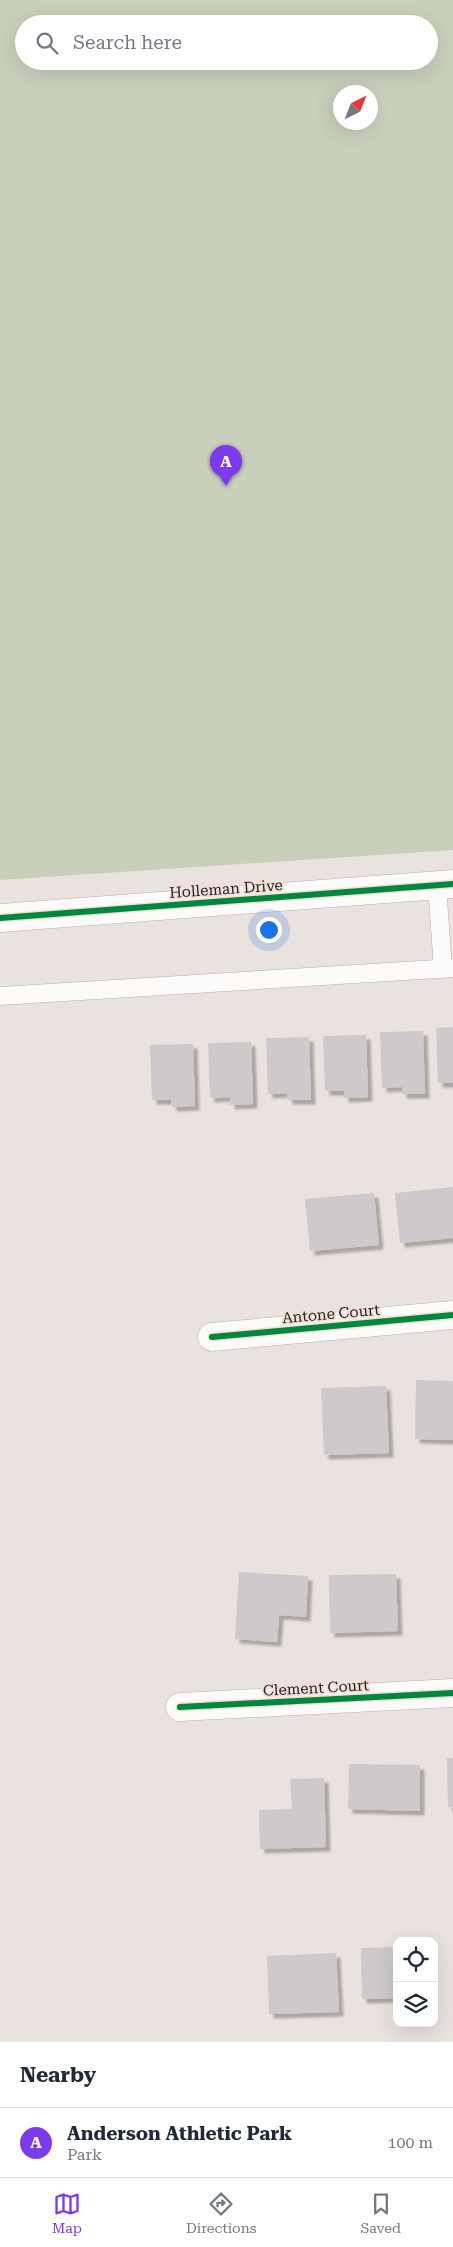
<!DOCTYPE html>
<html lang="en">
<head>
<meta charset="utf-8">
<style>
  :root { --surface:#fff; --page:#f6f6f7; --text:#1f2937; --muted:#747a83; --line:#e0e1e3; --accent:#7c3aed }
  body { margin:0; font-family:"Roboto Serif",serif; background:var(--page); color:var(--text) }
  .controls { position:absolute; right:15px; bottom:15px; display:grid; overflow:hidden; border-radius:10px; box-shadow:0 5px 20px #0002 }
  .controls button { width:45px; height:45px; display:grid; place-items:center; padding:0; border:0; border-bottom:1px solid var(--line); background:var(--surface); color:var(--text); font:25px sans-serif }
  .compass { position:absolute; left:333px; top:85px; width:45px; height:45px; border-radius:50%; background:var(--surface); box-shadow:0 5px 20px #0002; rotate:43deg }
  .you { position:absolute; left:268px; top:929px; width:18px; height:18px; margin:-12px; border:4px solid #fff; border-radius:50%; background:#1a73e8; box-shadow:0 0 0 8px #1a73e833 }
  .badge { display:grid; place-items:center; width:32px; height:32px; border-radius:50%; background:var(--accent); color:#fff; font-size:16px; font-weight:700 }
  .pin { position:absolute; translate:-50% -41px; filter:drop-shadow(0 1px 2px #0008) }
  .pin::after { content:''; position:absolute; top:26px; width:18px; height:15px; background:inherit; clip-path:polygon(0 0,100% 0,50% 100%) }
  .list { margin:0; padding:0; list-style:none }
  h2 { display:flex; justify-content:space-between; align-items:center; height:65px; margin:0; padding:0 20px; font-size:21px }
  h2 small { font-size:16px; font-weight:400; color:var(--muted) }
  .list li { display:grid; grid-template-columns:32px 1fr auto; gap:15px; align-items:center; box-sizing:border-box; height:70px; padding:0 20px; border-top:1px solid var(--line) }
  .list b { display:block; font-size:19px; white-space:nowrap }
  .list p { margin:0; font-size:16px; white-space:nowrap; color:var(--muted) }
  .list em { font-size:16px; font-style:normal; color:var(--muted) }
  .icon { flex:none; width:28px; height:28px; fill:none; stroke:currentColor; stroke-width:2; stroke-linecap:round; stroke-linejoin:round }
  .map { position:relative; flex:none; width:453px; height:2042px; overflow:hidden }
  .search { position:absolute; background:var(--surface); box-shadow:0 5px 20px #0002; left:15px; right:15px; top:15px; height:55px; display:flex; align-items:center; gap:12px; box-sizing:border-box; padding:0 18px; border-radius:28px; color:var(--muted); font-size:19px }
  .sheet { height:135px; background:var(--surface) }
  nav { display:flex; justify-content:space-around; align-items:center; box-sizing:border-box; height:70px; border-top:1px solid var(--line); background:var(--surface); font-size:14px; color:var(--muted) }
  nav a { display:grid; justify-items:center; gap:2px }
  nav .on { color:var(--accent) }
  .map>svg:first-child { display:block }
</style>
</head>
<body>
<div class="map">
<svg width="453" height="2042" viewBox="0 0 453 2042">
  <defs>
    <filter id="shadow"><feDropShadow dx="4.5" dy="4.5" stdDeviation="1" flood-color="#0004"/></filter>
  </defs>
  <rect width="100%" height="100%" fill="#eae2de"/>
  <path fill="#c8d0bc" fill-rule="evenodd" d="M0 0H453V850L0 880ZM24 24H429V61H24ZM370 92V122H340V92Z"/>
  <g fill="#cecacb" filter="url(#shadow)">
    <path d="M453 1027V1083H438L436 1028Z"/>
    <path d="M423 1031 425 1094H402V1087L382 1088 380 1032Z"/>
    <path d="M366 1035 368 1097 344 1098V1091H325L323 1036Z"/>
    <path d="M309 1037 311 1100H288L287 1093 268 1094 266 1038Z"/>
    <path d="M251 1042 253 1104 230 1105V1097L210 1098 208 1043Z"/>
    <path d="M193 1044 195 1106 172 1107 171 1100H152L150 1045Z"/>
    <path d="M453 1187V1238L400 1243 395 1193Z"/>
    <path d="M374 1193 379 1245 310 1251 305 1199Z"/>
    <path d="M416 1380 453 1381V1440L415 1439Z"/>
    <path d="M386 1386 389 1453 324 1455 321 1388Z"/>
    <path d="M239 1572 308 1576 306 1617 279 1615 277 1642 235 1639Z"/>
    <path d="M396 1574 398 1631 330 1633 329 1575Z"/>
    <path d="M447 1758H453V1807H448Z"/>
    <path d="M349 1764 420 1765V1811L348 1809Z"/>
    <path d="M324 1778 326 1847 260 1849 259 1810 292 1809 290 1779Z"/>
    <path d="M397 1947V1998L362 1999 361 1948Z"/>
    <path d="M336 1953 339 2012 269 2014 267 1956Z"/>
  </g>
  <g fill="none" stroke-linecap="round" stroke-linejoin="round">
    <g stroke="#b7b1ae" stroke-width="19">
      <g id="service">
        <path d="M437 885 443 969"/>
        <path d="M0 996 453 968"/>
      </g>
    </g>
    <g stroke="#b7b1ae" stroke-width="29">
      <g id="minor">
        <path d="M212 1337 453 1315"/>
        <path d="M180 1707 453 1693"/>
      </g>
    </g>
    <g stroke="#b7b1ae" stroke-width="29">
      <path id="tertiary" d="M0 918 453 884"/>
    </g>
    <use href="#service" stroke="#fcfbfa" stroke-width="18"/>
    <use href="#minor" stroke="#fcfbfa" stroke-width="28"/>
    <use href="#tertiary" stroke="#fcfbfa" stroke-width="28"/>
    <g stroke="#f0e0d8" stroke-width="9">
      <g id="cycleway">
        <path d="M0 918 453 884"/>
        <path d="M212 1337 453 1315"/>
        <path d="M180 1707 453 1693"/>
      </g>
    </g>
    <use href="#cycleway" stroke="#00873e" stroke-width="6"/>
  </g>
  <g text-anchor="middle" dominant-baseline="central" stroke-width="4" stroke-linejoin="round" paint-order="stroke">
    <g font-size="15" fill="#292320" stroke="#f0e0d8">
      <text transform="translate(226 889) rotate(-4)">Holleman Drive</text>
      <text transform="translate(331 1314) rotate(-5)">Antone Court</text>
      <text transform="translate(316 1688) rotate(-3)">Clement Court</text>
    </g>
  </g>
</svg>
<div class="controls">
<button><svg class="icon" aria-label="locate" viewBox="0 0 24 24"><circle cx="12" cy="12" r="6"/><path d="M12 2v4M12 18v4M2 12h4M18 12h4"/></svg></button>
<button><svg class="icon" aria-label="layers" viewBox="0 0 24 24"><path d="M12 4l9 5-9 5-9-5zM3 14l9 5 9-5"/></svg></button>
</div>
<svg class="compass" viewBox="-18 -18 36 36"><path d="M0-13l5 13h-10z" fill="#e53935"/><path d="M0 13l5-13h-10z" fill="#747a83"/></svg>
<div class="you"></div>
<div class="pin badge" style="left:226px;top:486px">A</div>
<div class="search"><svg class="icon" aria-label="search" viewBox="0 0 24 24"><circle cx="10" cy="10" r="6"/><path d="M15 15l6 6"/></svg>Search here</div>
</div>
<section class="sheet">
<h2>Nearby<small></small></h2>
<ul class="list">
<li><span class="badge">A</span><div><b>Anderson Athletic Park</b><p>Park</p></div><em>100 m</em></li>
</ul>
</section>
<nav>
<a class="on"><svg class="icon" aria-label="map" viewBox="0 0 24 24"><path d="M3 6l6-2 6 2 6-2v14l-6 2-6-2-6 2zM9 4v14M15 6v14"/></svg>Map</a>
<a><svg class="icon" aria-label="directions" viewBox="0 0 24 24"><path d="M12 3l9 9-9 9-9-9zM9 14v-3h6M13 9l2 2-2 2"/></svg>Directions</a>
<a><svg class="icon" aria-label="saved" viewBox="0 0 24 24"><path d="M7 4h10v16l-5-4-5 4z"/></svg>Saved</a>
</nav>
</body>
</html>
